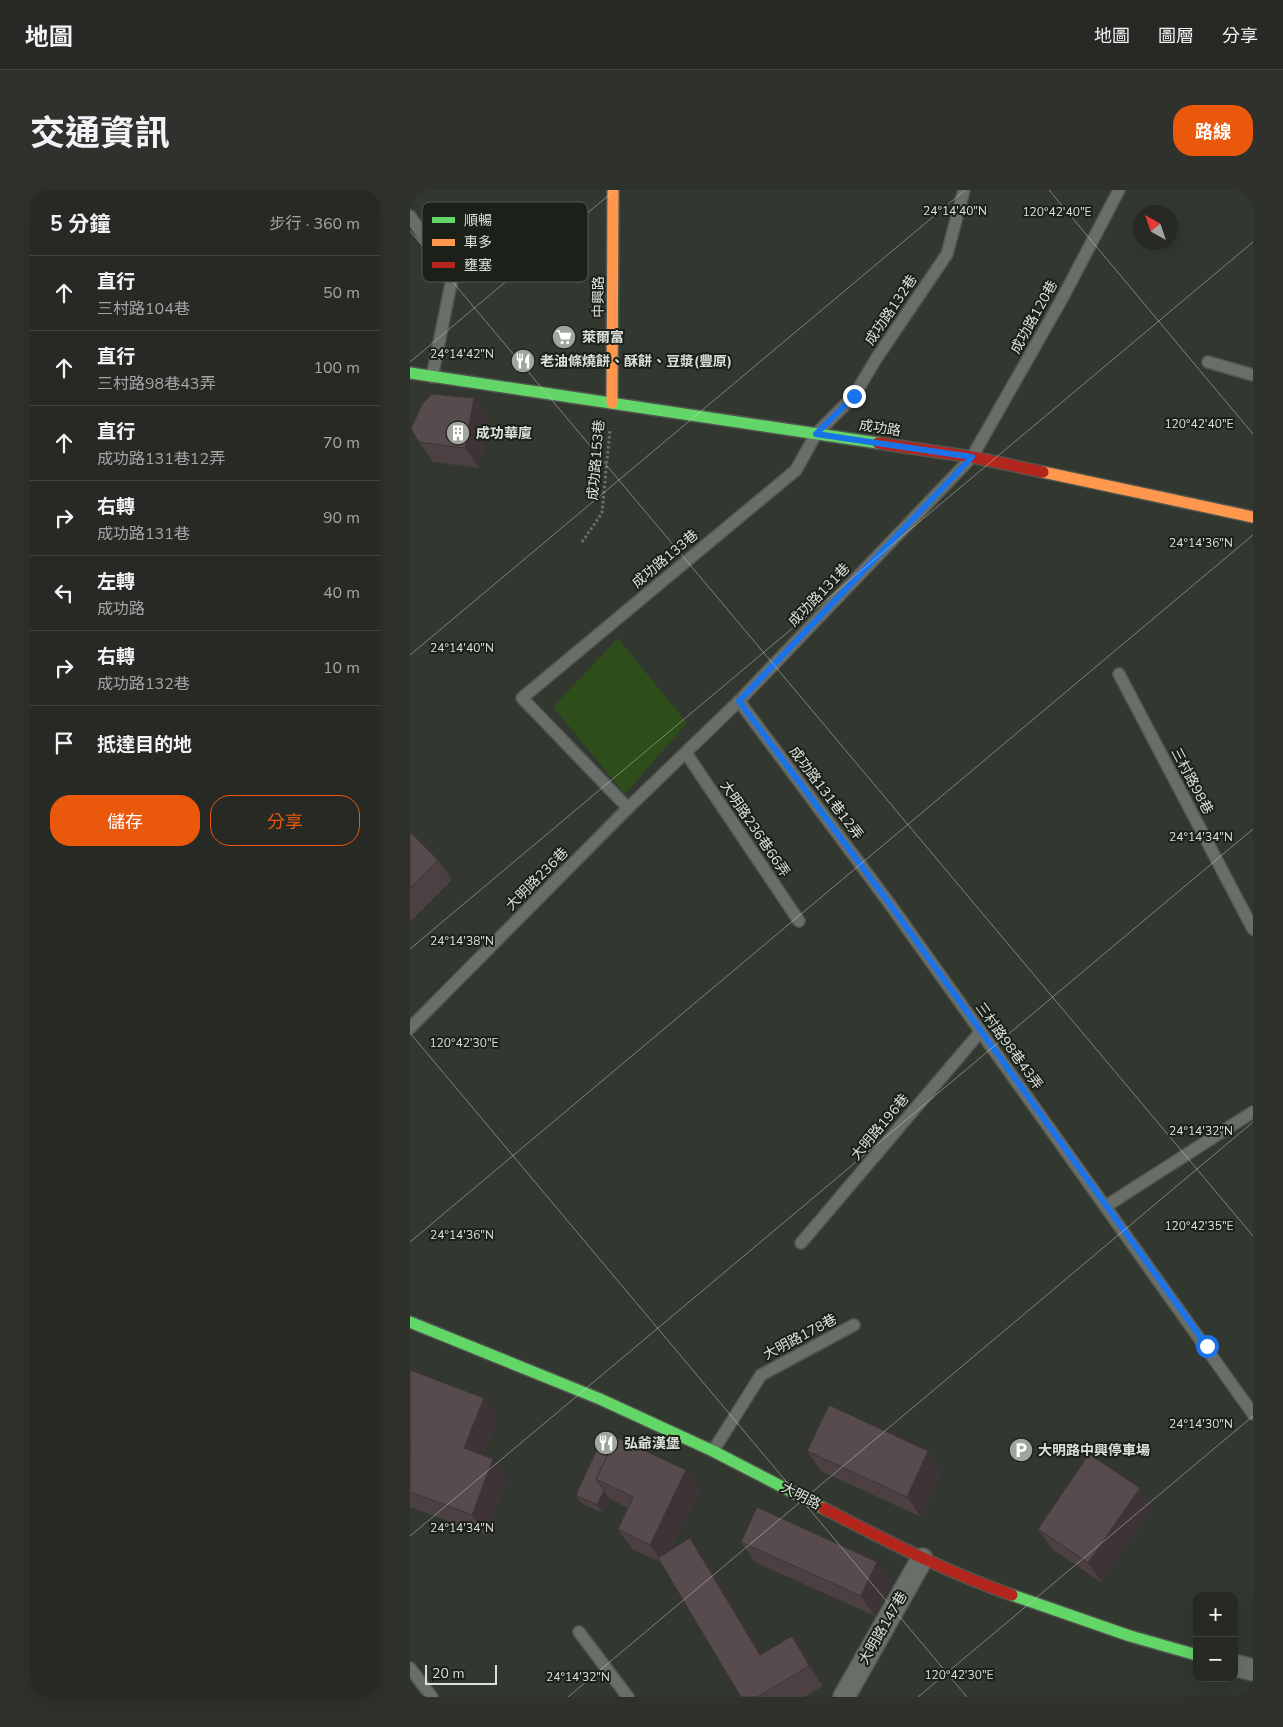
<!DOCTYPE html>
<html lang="zh-TW">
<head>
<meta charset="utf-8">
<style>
  :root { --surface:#262924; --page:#2e312c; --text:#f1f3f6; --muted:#a4a6a6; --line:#424541; --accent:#ea580c }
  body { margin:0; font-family:"Nunito Sans","Noto Sans TC",sans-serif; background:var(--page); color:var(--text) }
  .controls { position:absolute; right:15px; bottom:15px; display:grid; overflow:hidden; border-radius:10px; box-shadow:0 5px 20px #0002 }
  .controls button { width:45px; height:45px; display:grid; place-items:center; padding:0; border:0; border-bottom:1px solid var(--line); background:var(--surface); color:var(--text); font:25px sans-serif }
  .compass { position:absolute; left:723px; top:15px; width:45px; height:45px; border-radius:50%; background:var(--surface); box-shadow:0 5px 20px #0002; rotate:320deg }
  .scale { position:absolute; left:15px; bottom:12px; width:72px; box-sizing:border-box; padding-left:5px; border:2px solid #dbe1d9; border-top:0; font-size:14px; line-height:18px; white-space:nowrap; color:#dbe1d9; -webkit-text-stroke:4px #1b2019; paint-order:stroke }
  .stop { position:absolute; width:15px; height:15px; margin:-11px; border:4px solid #1a73e8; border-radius:50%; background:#fff }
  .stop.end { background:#1a73e8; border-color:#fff; box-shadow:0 1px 5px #0008 }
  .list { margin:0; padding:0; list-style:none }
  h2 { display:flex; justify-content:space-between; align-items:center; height:65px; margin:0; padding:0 20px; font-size:21px }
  h2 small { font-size:16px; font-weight:400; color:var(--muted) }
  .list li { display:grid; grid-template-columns:32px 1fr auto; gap:15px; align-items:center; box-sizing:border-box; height:75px; padding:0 20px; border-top:1px solid var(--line) }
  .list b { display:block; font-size:19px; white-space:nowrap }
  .list p { margin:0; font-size:16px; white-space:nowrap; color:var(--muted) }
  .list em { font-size:16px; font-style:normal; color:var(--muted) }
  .actions { display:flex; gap:10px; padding:15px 20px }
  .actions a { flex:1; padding:11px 0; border:1px solid var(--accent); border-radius:20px; text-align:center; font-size:18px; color:var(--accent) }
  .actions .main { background:var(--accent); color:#fff }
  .icon { flex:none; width:28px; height:28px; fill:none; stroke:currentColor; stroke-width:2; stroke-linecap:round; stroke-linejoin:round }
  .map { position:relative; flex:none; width:843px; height:1507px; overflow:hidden; border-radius:20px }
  header { display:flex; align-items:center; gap:30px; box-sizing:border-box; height:70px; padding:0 25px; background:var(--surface); border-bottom:1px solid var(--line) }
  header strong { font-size:24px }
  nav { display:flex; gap:28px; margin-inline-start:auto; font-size:18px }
  .intro { display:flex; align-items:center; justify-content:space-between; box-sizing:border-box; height:120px; padding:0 30px }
  h1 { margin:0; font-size:35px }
  .button { padding:12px 22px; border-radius:20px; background:var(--accent); color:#fff; font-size:18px; font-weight:700 }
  main { display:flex; gap:30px; padding:0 30px }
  aside { flex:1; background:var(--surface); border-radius:20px; box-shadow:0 5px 20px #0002 }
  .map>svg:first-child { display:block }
</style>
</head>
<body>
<header>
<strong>地圖</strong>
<nav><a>地圖</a><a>圖層</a><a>分享</a></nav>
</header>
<div class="intro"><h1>交通資訊</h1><a class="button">路線</a></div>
<main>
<aside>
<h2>5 分鐘<small>步行 · 360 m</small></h2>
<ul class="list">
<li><svg class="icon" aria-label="ahead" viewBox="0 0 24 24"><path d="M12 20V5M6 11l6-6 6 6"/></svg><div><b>直行</b><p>三村路104巷</p></div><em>50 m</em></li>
<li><svg class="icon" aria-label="ahead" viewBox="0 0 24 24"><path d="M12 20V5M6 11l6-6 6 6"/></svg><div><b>直行</b><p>三村路98巷43弄</p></div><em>100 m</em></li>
<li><svg class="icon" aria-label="ahead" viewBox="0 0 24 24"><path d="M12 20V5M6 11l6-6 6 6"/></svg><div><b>直行</b><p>成功路131巷12弄</p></div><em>70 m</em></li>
<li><svg class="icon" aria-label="right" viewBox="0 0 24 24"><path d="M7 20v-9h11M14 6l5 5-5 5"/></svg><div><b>右轉</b><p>成功路131巷</p></div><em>90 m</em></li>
<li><svg class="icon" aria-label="left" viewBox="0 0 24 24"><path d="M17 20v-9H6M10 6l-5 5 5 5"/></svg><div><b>左轉</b><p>成功路</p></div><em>40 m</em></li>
<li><svg class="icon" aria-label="right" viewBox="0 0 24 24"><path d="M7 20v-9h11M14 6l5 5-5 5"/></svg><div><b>右轉</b><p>成功路132巷</p></div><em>10 m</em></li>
<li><svg class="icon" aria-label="arrive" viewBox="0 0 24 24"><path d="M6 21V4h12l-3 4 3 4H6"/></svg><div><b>抵達目的地</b></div></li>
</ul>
<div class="actions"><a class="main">儲存</a><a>分享</a></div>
</aside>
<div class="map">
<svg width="843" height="1507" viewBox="0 0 843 1507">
  <rect width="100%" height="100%" fill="#323730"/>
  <path fill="#2d4d1a" d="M208 448 277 533 215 604 143 517Z"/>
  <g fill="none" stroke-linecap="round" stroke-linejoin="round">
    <g stroke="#51554f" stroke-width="14">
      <g id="lane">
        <path d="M0 26 42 89 22 187"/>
        <path d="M798 172 843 185"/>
        <path d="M709 484 843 739"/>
        <path d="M329 511 479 713 843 1224"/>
        <path d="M276 563 389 731"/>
        <path d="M218 618 112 508 386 280 406 244 444 206 466 169 537 64 554 0"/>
        <path d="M0 838 218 618 329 511 562 267 653 107 709 0"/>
        <path d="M696 1016 843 922"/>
        <path d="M391 1053 571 841"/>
        <path d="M303 1261 351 1185 444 1135"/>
        <path d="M169 1442 218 1507"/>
        <path d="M0 1478 22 1507"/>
      </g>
    </g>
    <g stroke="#51554f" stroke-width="24">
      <g id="street">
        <path d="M824 1475 843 1480"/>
        <path d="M434 1507 512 1369"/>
      </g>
    </g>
    <g stroke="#51554f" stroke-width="14">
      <g id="fast">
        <path d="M0 183 468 253"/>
        <path d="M0 1132 190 1209 303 1261 413 1318"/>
        <path d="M602 1405 720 1446 787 1465"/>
      </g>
    </g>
    <g stroke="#51554f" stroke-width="14">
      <g id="slow">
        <path d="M202 213 203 0"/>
        <path d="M633 282 843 327"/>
      </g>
    </g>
    <g stroke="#51554f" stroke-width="14">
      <g id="jam">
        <path d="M468 253 562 267 633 282"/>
        <path d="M413 1318C475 1350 536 1382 602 1405"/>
      </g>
    </g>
    <path stroke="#6c6f6a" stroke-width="3" stroke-dasharray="2.5 2.5" stroke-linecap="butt" d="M172 352 192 323 200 239"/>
    <use href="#lane" stroke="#6a6e69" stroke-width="11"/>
    <use href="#street" stroke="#6a6e69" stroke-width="21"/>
    <use href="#fast" stroke="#63d668" stroke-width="11"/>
    <use href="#slow" stroke="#ff974d" stroke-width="11"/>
    <use href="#jam" stroke="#b3261e" stroke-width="11"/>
  </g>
  <g fill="#4c4043">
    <path d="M64 208 78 228 69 278 23 272 9 252Z"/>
    <path d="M0 642 28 670 42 690 0 732Z"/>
    <path d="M0 1180 88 1227 73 1265 97 1289 76 1345 0 1317Z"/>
    <path d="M192 1248 290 1300 261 1360 294 1368 351 1464 382 1446 396 1466 413 1496 394 1507H331L252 1373 222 1359 208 1339 218 1318 200 1309 193 1323 171 1313 166 1305Z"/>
    <path d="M397 1261H518L532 1281 511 1327 411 1281Z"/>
    <path d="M743 1318 692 1393 642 1359 628 1339Z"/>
    <path d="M331 1352 467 1372 481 1391 465 1426 345 1372Z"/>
  </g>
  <g fill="#3e3437">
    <path d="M64 208 78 228 69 278 55 258Z"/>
    <path d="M74 1208 88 1227 68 1278 54 1258Z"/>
    <path d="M518 1261 532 1281 511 1327 497 1307Z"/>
    <path d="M83 1269 97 1289 76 1345 62 1325Z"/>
    <path d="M276 1280 290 1300 254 1375 240 1355Z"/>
    <path d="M730 1298 743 1318 692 1393 678 1373Z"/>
    <path d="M194 1301 200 1309 193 1323 187 1315Z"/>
    <path d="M280 1348 294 1368 364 1484 350 1465Z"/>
    <path d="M467 1372 481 1391 465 1426 451 1406Z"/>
    <path d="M382 1446 396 1466 413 1496 399 1476Z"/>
  </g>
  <g fill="#584b4e" stroke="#3e3437">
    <path d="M22 204 64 208 55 258 9 252 1 239 12 214Z"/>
    <path d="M0 642 28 670 0 698Z"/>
    <path d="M0 1180 74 1208 54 1258 83 1269 62 1325 0 1302V1260L1 1258 0 1257Z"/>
    <path d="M419 1215 518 1261 497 1307 397 1261Z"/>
    <path d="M206 1247 276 1280 240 1355 208 1339 223 1307 186 1289Z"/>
    <path d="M192 1248 203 1253 186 1289 194 1301 187 1315 166 1305Z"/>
    <path d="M679 1264 730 1298 678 1373 628 1339Z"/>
    <path d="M347 1317 467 1372 451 1406 331 1352Z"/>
    <path d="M280 1348 350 1465 382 1446 399 1476 347 1507H331L248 1368Z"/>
  </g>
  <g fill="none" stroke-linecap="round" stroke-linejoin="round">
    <path stroke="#1a73e8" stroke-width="6" d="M444 206 406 244 562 267 329 511 479 713 797 1156"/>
  </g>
  <path fill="none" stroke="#dbe1d9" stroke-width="1" stroke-opacity="0.45" d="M639 0 843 244M0 41 843 1046M0 172 205 0M0 465 555 0M0 759 843 52M0 843 557 1507M0 1052 843 345M0 1346 843 639M158 1507 843 932M508 1507 843 1226"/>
  <defs>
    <g id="supermarket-disc" transform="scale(1.25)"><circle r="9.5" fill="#a0a69e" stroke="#1b2019"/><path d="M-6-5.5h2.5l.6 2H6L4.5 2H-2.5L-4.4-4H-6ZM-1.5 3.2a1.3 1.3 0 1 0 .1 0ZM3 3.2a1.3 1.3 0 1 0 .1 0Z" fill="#fff"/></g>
    <g id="restaurant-disc" transform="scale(1.25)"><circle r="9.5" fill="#a0a69e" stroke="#1b2019"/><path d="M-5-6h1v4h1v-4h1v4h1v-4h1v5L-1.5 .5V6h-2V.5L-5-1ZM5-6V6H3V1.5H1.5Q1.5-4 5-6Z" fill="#fff"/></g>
    <g id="building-disc" transform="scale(1.25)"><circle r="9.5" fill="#a0a69e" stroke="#1b2019"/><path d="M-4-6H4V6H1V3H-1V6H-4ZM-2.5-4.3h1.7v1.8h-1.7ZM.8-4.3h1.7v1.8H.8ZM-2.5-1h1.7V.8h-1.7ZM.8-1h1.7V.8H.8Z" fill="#fff"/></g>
    <g id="parking-disc" transform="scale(1.25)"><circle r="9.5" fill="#a0a69e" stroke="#1b2019"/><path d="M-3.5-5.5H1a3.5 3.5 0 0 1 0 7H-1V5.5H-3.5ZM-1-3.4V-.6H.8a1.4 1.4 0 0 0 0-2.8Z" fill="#fff"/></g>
  </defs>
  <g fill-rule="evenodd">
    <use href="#supermarket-disc" x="154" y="147"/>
    <use href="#restaurant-disc" x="113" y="171"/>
    <use href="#building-disc" x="48" y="243"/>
    <use href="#restaurant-disc" x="196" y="1253"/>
    <use href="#parking-disc" x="611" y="1260"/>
  </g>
  <g text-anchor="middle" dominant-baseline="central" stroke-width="4" stroke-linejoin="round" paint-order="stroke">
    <g font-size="14" fill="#dbe1d9" stroke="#1b2019">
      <text transform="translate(188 107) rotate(-90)">中興路</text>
      <text transform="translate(481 120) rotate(-56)">成功路132巷</text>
      <text transform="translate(624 127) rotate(-61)">成功路120巷</text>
      <text transform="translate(470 238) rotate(9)">成功路</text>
      <text transform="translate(186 270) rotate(-85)">成功路153巷</text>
      <text transform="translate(255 369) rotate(-40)">成功路133巷</text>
      <text transform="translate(409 405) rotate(-46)">成功路131巷</text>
      <text transform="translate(782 591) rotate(62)">三村路98巷</text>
      <text transform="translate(416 603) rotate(53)">成功路131巷12弄</text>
      <text transform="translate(345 639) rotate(56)">大明路236巷66弄</text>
      <text transform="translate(127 689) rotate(-45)">大明路236巷</text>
      <text transform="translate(599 856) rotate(54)">三村路98巷43弄</text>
      <text transform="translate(470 937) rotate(-50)">大明路196巷</text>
      <text transform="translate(390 1147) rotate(-28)">大明路178巷</text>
      <text transform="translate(391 1306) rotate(27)">大明路</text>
      <text transform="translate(473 1438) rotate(-60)">大明路147巷</text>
    </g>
    <g font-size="14" font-weight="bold" fill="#dbe1d9" stroke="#1b2019" text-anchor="start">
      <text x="172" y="147">萊爾富</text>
      <text x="130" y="171">老油條燒餅、酥餅、豆漿(豐原)</text>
      <text x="66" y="243">成功華廈</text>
      <text x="214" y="1253">弘爺漢堡</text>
      <text x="628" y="1260">大明路中興停車場</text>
    </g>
  </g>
  <rect x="12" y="12" width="166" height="80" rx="8" fill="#1b2019" stroke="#555a53" stroke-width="1"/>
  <rect x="22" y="27" width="23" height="6" fill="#63d668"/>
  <rect x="22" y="49" width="23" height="7" fill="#ff974d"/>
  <rect x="22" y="72" width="23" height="6" fill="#b3261e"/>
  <g font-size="14" fill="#dbe1d9">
    <text x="54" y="35">順暢</text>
    <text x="54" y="57">車多</text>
    <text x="54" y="80">壅塞</text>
  </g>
  <g font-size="12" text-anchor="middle" fill="#dbe1d9" stroke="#1b2019" stroke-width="4" stroke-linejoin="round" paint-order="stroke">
    <text x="545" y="25">24°14'40"N</text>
    <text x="647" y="26">120°42'40"E</text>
    <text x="52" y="168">24°14'42"N</text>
    <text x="789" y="238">120°42'40"E</text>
    <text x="791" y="357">24°14'36"N</text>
    <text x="52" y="462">24°14'40"N</text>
    <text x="791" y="651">24°14'34"N</text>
    <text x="52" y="755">24°14'38"N</text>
    <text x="54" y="857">120°42'30"E</text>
    <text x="791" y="945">24°14'32"N</text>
    <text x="789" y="1040">120°42'35"E</text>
    <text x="52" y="1049">24°14'36"N</text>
    <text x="791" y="1238">24°14'30"N</text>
    <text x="52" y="1342">24°14'34"N</text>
    <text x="549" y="1489">120°42'30"E</text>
    <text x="168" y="1491">24°14'32"N</text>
  </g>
</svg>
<div class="controls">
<button>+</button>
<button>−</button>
</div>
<svg class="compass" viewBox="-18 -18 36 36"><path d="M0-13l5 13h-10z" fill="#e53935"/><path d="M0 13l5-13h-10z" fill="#a4a6a6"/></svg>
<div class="scale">20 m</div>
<div class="stop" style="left:797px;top:1156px"></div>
<div class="stop end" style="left:444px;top:206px"></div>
</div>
</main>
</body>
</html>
